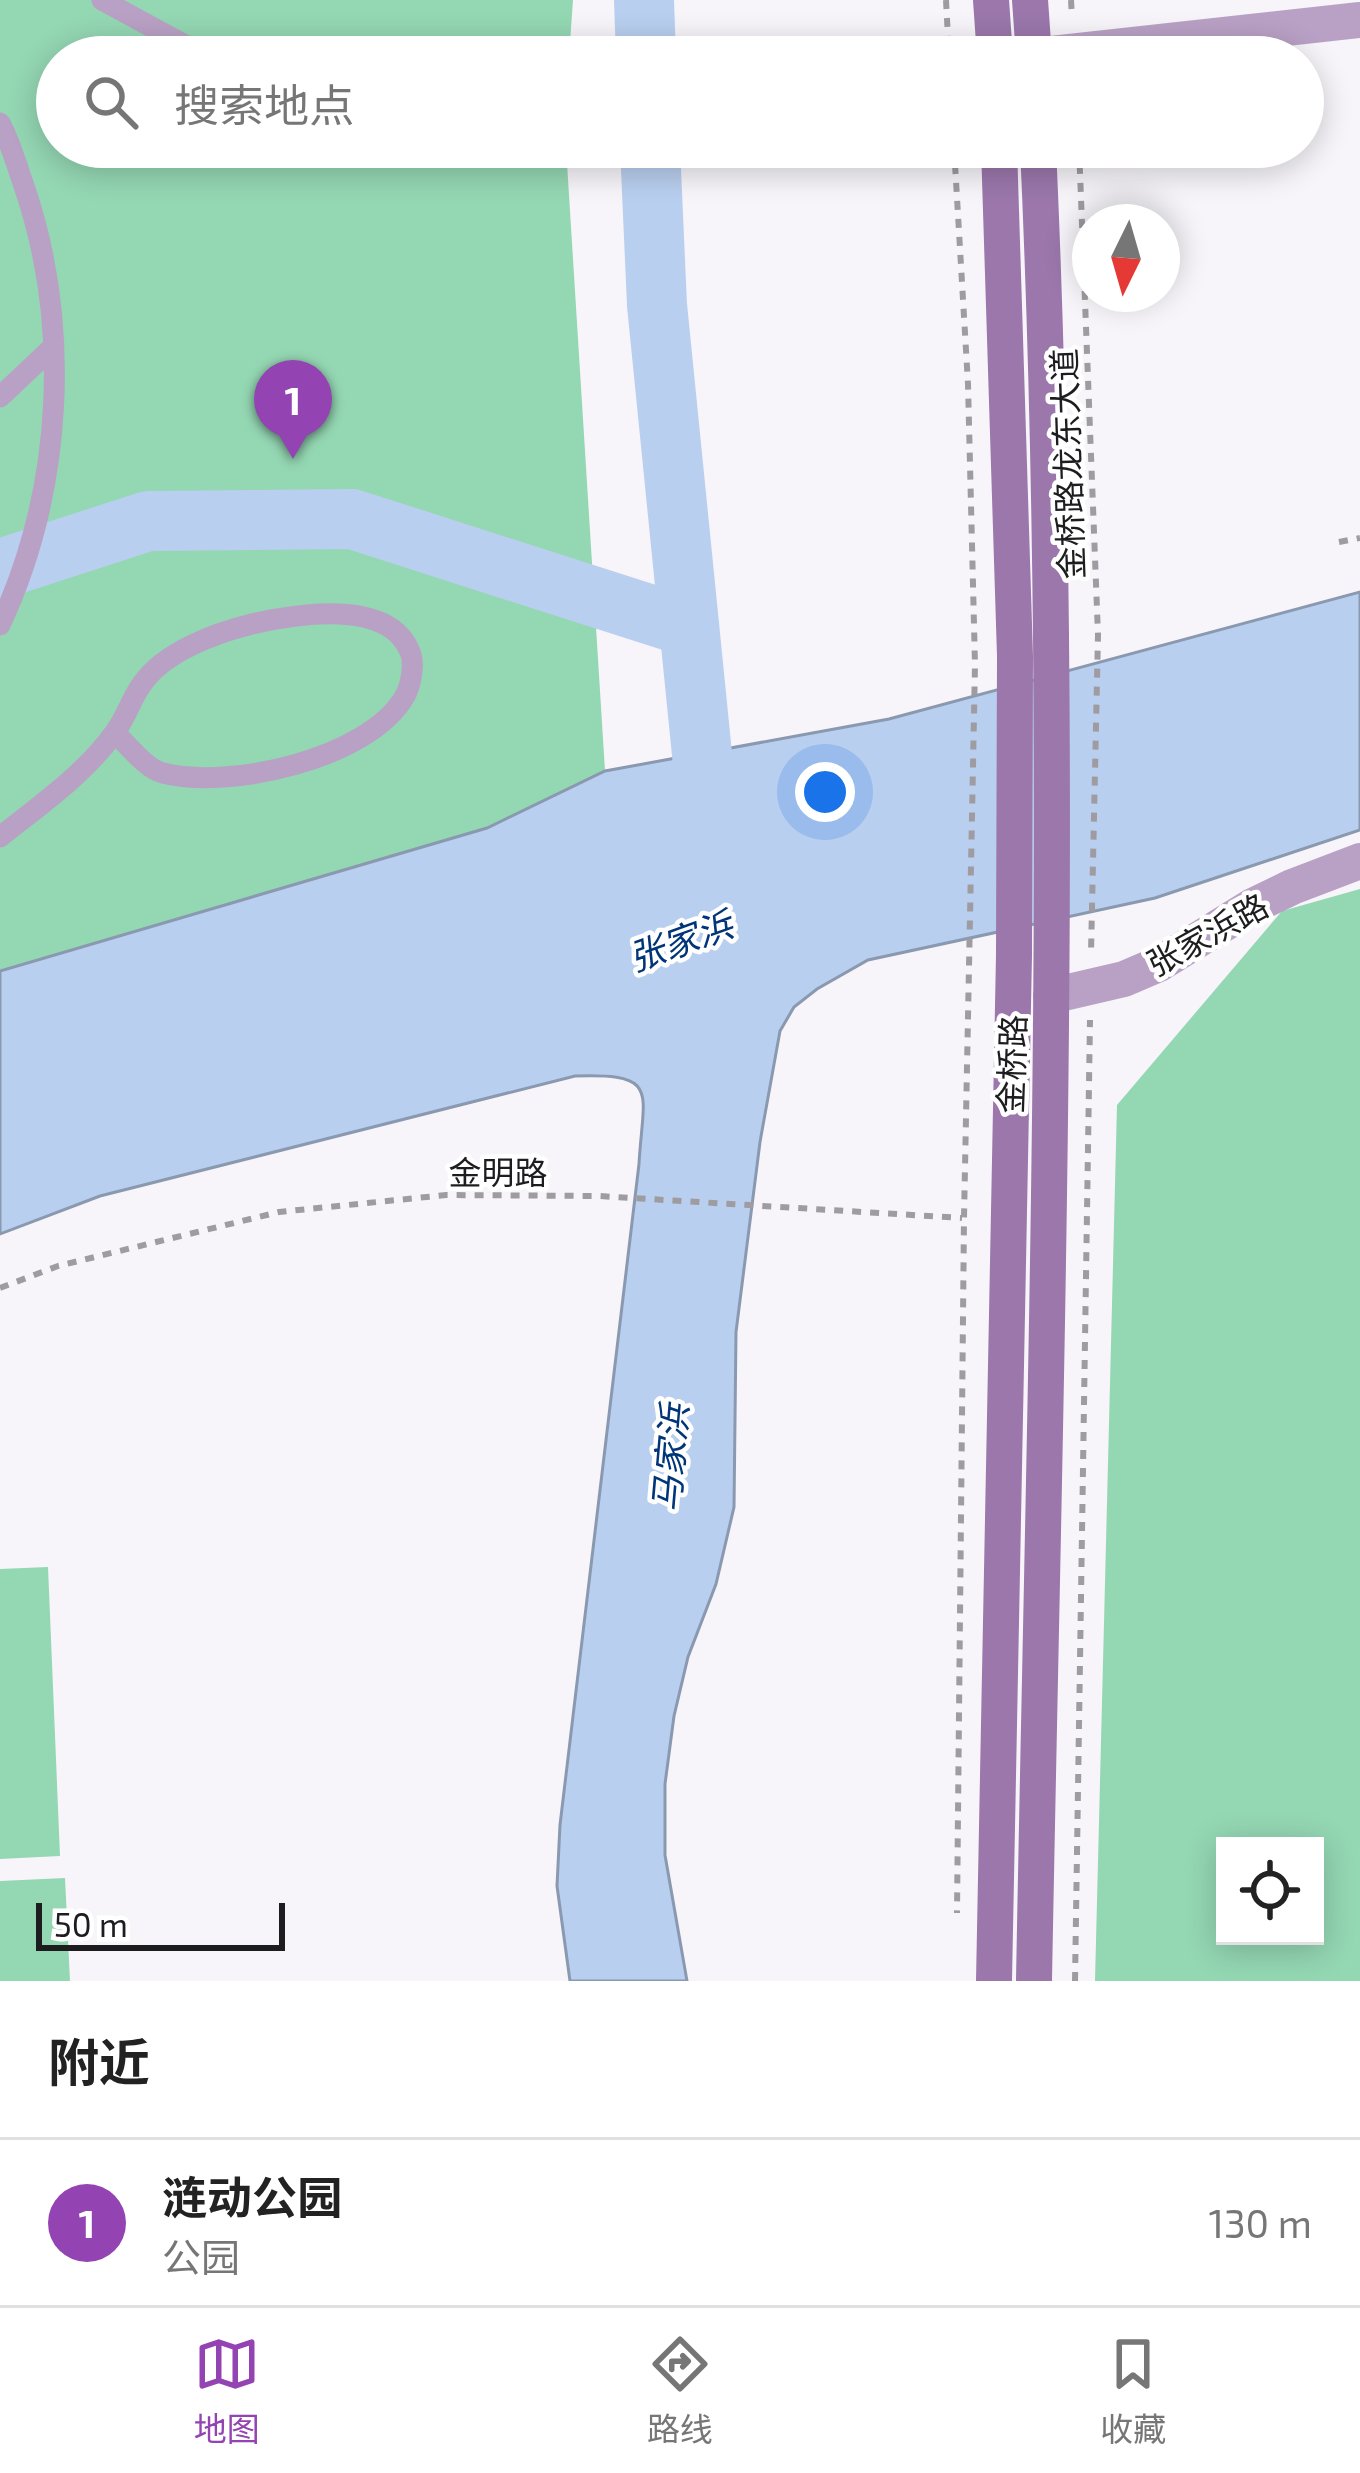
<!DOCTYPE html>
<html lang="zh">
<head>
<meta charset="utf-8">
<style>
  :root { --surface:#fff; --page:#f6f6f6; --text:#222; --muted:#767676; --line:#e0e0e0; --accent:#9343b2 }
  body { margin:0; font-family:"Exo 2","Noto Sans SC",sans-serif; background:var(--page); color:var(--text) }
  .controls { position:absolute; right:36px; bottom:36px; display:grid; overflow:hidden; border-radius:0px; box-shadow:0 6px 30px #0003 }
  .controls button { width:108px; height:108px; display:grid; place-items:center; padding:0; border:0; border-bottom:3px solid var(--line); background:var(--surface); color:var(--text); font:60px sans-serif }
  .compass { position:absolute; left:1072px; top:204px; width:108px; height:108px; border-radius:50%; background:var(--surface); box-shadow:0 6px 30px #0003; rotate:185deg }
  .scale { position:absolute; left:36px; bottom:30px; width:249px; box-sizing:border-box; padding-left:12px; border:6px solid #1d1c1e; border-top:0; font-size:33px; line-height:42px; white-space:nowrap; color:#1d1c1e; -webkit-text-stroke:9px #fff; paint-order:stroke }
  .you { position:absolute; left:825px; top:792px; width:42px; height:42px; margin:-30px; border:9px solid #fff; border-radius:50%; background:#1a73e8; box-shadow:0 0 0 18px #1a73e833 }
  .badge { display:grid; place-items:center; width:78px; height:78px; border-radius:50%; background:var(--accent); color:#fff; font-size:39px; font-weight:700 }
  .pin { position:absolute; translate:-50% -99px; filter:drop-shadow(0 3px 6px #0008) }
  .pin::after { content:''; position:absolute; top:63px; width:42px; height:36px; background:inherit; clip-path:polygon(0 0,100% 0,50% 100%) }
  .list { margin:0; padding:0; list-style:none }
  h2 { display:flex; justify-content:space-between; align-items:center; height:156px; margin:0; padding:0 48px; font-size:51px }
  h2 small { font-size:39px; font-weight:400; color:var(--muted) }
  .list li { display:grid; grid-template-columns:78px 1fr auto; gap:36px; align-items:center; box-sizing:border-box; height:168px; padding:0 48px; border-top:3px solid var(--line) }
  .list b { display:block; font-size:45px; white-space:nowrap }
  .list p { margin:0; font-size:39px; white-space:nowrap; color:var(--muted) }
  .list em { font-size:39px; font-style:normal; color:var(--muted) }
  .icon { flex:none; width:66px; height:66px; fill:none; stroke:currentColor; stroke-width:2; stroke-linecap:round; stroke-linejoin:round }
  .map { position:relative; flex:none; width:1360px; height:1981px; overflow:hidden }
  .search { position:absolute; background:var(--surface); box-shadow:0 6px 30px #0003; left:36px; right:36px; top:36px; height:132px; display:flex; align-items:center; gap:30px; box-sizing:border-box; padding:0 42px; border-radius:66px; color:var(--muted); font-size:45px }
  .sheet { height:324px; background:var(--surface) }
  nav { display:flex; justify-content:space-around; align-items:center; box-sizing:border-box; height:168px; border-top:3px solid var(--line); background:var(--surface); font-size:33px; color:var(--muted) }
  nav a { display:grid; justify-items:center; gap:6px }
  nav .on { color:var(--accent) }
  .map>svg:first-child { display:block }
</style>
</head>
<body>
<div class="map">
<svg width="1360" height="1981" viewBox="0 0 1360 1981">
  <rect width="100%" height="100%" fill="#f7f5fa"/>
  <g fill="#94d7b3" fill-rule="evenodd">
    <path d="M0 0H573L569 57H57V147H566L605 771 487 828 0 971Z"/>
    <path d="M1360 889V1981H1095L1117 1105 1282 911ZM1225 1846H1315V1936H1225Z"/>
    <path d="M48 1567 60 1856 0 1859V1569Z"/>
    <path d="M65 1878 70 1981H0V1881Z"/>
  </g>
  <path fill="#b9cfef" stroke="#8a99b0" stroke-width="3" d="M1360 592V830L1155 898 868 960 817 989 794 1007 780 1031 760 1142 736 1332 734 1507 716 1584 688 1657 674 1716 665 1784V1855L687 1981H570L557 1886 560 1825 639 1164C643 1091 661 1073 575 1076L100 1196 0 1234V971L487 828 605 771 889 719Z"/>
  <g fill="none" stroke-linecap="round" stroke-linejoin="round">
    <g stroke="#b9cfef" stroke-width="60">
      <path d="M644 0 646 57"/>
      <path d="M650 147 657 305 710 834"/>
      <path d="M0 569 148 521 352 519 689 627"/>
    </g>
    <g stroke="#9e9ca0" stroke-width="6" stroke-dasharray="9 9" stroke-linecap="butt">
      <path d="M946 0 949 57"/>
      <path d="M1071 0 1072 18"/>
      <path d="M954 147 968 384 975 665 964 1218 957 1913"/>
      <path d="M1079 147 1098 635 1091 953"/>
      <path d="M1339 542 1360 538"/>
      <path d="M0 1288 58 1266 279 1212 446 1195 599 1196 962 1218"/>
      <path d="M1075 1981 1090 1020"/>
    </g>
    <g stroke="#b9a1c5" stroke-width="21">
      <path d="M102 0 207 57"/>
      <path d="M0 123C10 141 16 163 23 183 72 324 63 490 0 625"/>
      <path d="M0 397 53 347"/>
      <path d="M0 837C40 805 85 774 115 732 126 718 131 699 142 684 164 652 215 633 252 624 296 614 389 598 410 652 415 663 411 685 405 696 369 759 229 790 163 773 146 769 128 745 115 733"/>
    </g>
    <g stroke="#b9a1c5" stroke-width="36">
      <path d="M1024 57 1360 20"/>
      <path d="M1051 996 1124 979 1159 964 1251 907 1292 887 1360 861"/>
    </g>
    <g stroke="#9b77ac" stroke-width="36">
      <path d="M991 0 995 57"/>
      <path d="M1030 0 1034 57"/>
      <path d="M994 1981 1014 955 1015 656 999 147"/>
      <path d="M1034 1981C1045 1370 1066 758 1038 147"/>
    </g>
  </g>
  <g text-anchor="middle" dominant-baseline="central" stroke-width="9" stroke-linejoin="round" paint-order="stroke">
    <g font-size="33" fill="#1d1c1e" stroke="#fff">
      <text transform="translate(1067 464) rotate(-92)">金桥路龙东大道</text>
      <text transform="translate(1207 934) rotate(-29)">张家浜路</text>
      <text transform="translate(1011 1064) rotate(-88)">金桥路</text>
      <text x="498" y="1172">金明路</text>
    </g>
    <g font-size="36" font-style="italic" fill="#013579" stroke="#fff">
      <text transform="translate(680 940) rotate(-20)">张家浜</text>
      <text transform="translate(669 1458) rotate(-85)">马家浜</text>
    </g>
  </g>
</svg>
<div class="controls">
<button><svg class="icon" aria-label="locate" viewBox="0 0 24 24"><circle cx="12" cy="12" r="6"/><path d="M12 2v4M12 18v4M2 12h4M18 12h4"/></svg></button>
</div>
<svg class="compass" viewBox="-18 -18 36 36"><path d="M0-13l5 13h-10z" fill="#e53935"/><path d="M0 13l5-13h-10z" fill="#767676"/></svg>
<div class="scale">50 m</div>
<div class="you"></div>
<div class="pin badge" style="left:293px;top:459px">1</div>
<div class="search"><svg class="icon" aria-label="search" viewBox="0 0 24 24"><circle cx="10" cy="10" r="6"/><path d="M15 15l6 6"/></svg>搜索地点</div>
</div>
<section class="sheet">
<h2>附近<small></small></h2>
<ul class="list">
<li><span class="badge">1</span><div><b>涟动公园</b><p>公园</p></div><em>130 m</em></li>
</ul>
</section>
<nav>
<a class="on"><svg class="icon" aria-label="map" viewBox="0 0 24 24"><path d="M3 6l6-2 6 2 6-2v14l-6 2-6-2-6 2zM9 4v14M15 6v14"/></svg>地图</a>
<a><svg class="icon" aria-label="directions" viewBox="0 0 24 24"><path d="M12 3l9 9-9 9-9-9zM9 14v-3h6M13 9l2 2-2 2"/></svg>路线</a>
<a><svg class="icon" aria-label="saved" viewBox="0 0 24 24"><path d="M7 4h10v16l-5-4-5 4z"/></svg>收藏</a>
</nav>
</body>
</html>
